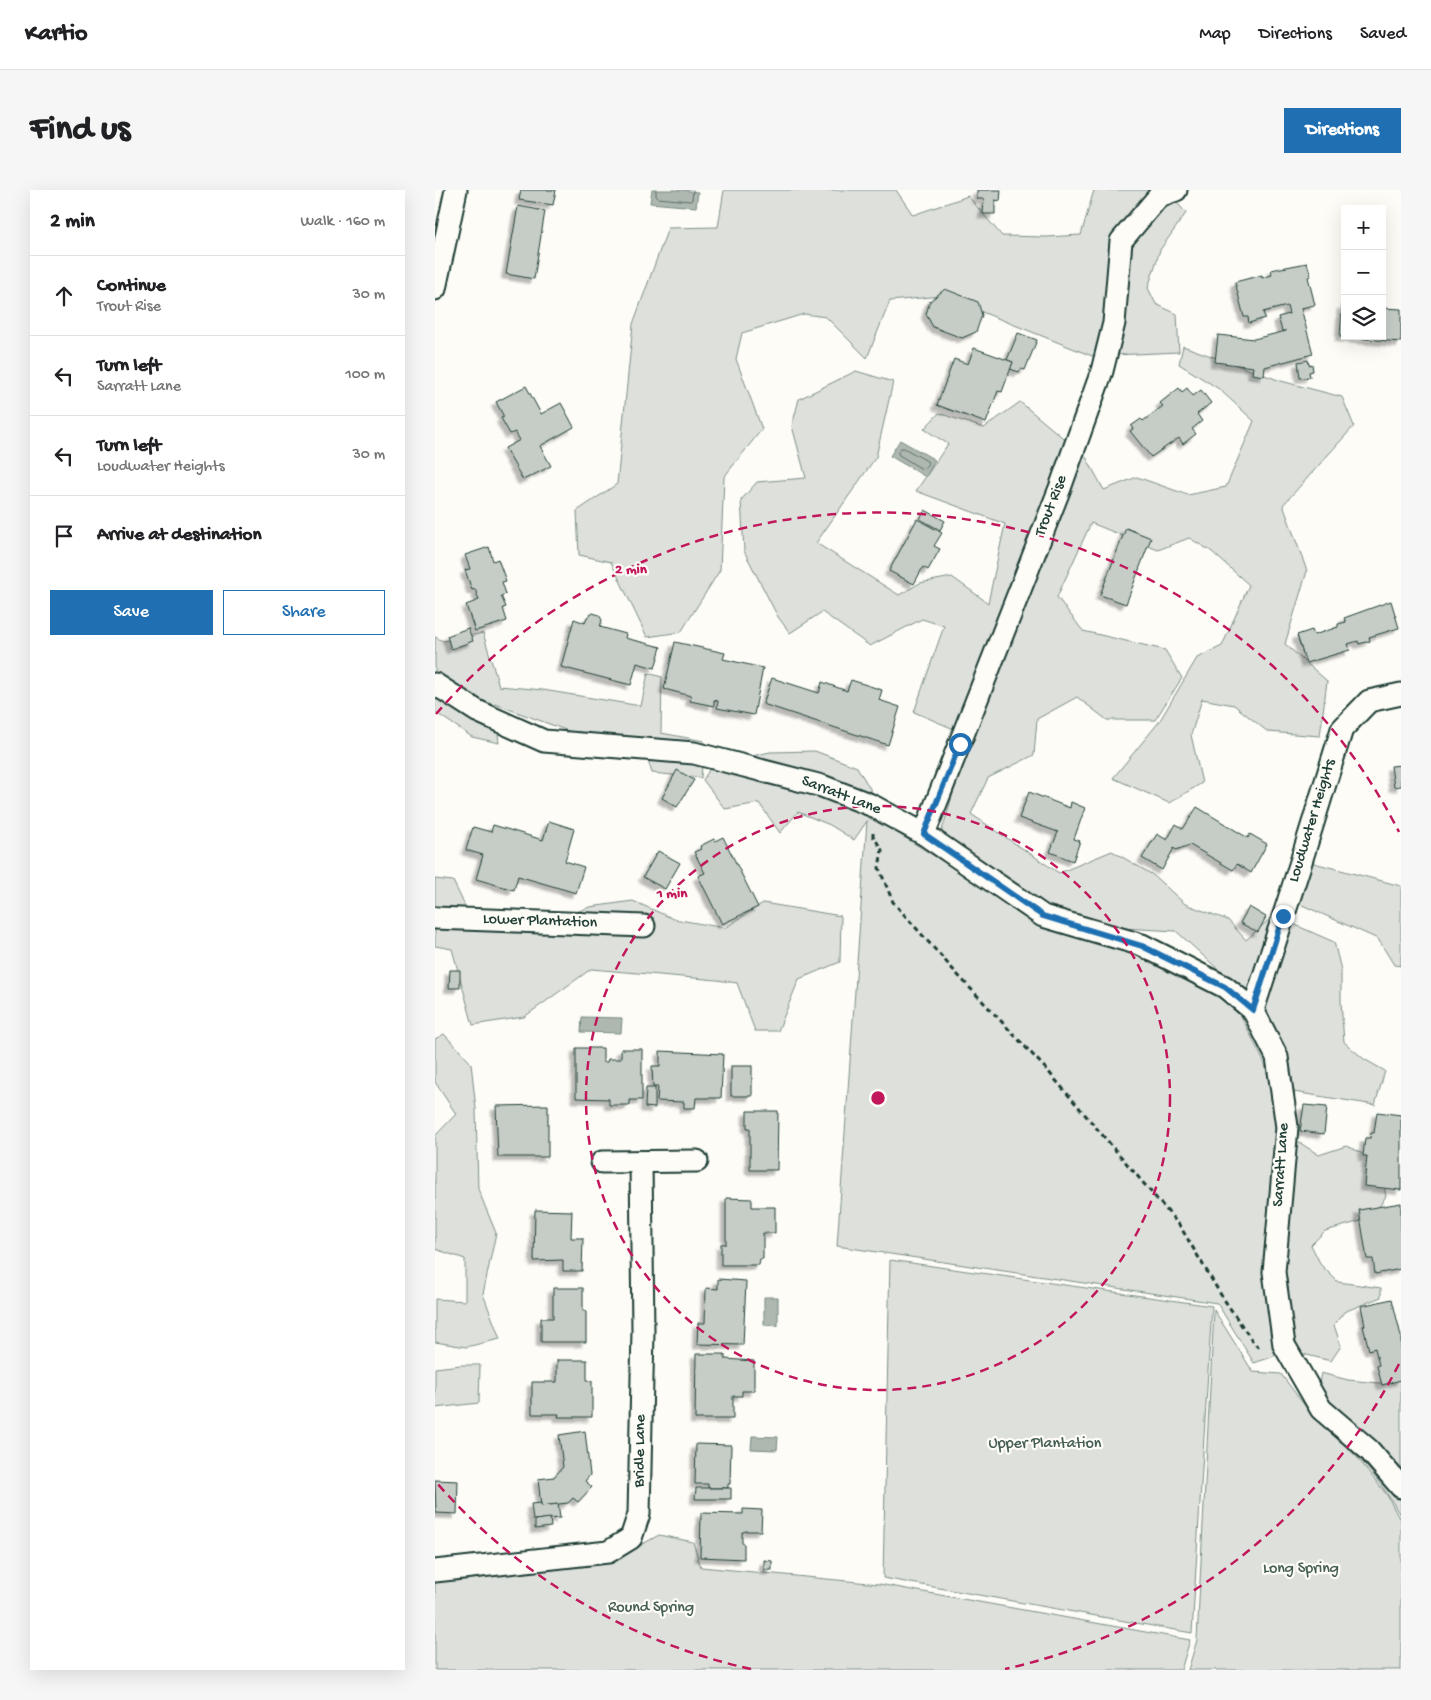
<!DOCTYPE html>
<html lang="en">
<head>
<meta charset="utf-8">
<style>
  :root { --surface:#fff; --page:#f6f6f6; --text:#202124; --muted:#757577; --line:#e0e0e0; --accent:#1f6fb2 }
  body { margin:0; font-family:"Gochi Hand",sans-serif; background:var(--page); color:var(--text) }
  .controls { position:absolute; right:15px; top:15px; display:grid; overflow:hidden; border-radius:0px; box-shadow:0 5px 20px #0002 }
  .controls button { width:45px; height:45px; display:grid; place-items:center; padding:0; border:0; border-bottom:1px solid var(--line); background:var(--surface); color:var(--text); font:25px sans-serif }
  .stop { position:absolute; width:15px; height:15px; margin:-11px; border:4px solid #1f6fb2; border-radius:50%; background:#fff }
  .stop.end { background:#1f6fb2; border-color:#fff; box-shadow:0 1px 5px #0008 }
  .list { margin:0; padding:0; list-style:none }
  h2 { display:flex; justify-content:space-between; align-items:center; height:65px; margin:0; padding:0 20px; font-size:21px }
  h2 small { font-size:16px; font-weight:400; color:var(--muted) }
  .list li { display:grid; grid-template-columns:32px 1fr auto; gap:15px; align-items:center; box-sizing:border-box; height:80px; padding:0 20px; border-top:1px solid var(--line) }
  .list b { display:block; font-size:19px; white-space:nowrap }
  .list p { margin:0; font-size:16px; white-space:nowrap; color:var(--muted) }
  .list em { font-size:16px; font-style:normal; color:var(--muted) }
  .actions { display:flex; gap:10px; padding:15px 20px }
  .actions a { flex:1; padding:11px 0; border:1px solid var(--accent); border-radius:0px; text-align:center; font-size:18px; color:var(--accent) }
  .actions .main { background:var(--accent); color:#fff }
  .icon { flex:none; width:28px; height:28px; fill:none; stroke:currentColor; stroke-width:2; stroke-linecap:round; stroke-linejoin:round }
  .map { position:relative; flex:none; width:966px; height:1480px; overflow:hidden; border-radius:0px }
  header { display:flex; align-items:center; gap:30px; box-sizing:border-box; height:70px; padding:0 25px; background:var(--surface); border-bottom:1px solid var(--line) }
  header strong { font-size:24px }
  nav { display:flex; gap:28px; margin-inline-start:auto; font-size:18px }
  .intro { display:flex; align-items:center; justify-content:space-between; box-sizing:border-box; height:120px; padding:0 30px }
  h1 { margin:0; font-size:35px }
  .button { padding:12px 22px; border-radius:0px; background:var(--accent); color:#fff; font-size:18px; font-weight:700 }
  main { display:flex; gap:30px; padding:0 30px }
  aside { flex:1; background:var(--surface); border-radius:0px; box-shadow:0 5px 20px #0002 }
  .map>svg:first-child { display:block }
</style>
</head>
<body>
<header>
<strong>Kartio</strong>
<nav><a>Map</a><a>Directions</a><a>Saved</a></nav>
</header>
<div class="intro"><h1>Find us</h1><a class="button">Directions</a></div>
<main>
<aside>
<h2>2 min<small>Walk · 160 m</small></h2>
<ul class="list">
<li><svg class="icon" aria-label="ahead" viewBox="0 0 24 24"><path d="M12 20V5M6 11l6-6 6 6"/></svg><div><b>Continue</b><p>Trout Rise</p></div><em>30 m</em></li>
<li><svg class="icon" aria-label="left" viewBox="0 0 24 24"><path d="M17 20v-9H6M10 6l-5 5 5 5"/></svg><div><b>Turn left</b><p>Sarratt Lane</p></div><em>100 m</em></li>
<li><svg class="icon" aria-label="left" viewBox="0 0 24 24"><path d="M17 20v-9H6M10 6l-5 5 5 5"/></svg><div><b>Turn left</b><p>Loudwater Heights</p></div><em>30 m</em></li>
<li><svg class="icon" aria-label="arrive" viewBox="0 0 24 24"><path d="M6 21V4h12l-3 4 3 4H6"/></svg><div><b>Arrive at destination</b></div></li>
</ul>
<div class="actions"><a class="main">Save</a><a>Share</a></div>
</aside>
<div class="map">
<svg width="966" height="1480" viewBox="0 0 966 1480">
  <defs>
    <filter id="shadow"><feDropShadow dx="-4.5" dy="4.5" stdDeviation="1" flood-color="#0004"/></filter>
  </defs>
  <rect width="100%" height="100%" fill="#fdfcf7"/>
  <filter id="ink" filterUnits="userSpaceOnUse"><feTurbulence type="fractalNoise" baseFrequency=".02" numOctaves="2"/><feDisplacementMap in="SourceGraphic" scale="10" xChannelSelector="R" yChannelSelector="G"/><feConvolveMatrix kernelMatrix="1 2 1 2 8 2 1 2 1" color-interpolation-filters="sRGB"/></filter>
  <g filter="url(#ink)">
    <g fill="#dde0db" stroke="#7e8e88">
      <path d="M289 0H461L478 25 533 6 567 46 612 47 646 45 659 0H731L751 23 725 60 713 98 721 114 742 124 744 162 657 166 507 106 455 111 432 168 391 127 369 124 307 143 301 169 327 239 289 287 285 380 246 442 212 447 176 372 144 365 142 321 182 294 198 134 233 38 283 37Z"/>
      <path d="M748 156 846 191 907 207 919 236 848 315 872 381 850 454 892 491 885 546 833 542 799 515 767 509 756 545 767 593 734 613 678 588 724 532 762 468 787 456 814 395 776 361 754 348 723 360 656 333 622 407 648 441 730 460 747 488 720 530H672L642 507 602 529 599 565 553 588 536 624 624 683 677 661 718 685 750 714 793 730 811 750 839 725 858 734 899 752 906 780V812L909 852 929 869 950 881 940 915 852 901 808 802 741 741 671 737 613 716 505 647 535 546 479 522 509 436 487 429 435 456 387 422 355 443 343 427 309 361 306 310 322 292 371 288 357 236 364 209 421 181 458 192 441 267 381 353 464 405 485 393 517 387 553 413 570 334 481 301 513 254 489 239 504 223 549 238 585 212 651 267 669 300 702 287 753 305 791 297 819 231 784 199 744 174Z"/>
      <path d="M48 443 64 496 108 500 206 516 213 483 227 487 226 543 269 551 266 588 217 583 207 552 136 542 60 514 64 553 37 547 0 522V447L8 451Z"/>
      <path d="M380 561 422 577 443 612 450 635 607 734 704 765 783 804 807 828 830 874 844 937 829 1082 840 1166 819 1173 782 1113 402 1056 432 631 419 650 395 635 363 622 345 643 324 613 290 619 268 590 277 575 335 562Z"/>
      <path d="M860 668 966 696V776L959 775 943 749 847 706Z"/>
      <path d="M0 689 18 691 33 722 132 725 155 717 198 711 239 729 290 738 328 713 406 726 405 772 364 789 343 841H320L302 793 282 790 156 779 89 827 38 835 17 759 0 756Z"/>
      <path d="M9 844 36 873 41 919 43 999 61 1043 48 1104 65 1149 31 1157 0 1152V1109L30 1111V1069L0 1059V946L21 924 0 892V849Z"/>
      <path d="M845 940 884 965 911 956 923 961 945 976 951 1006 937 1028 890 1041 876 1055 886 1075 903 1092 946 1098V1107L909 1122 899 1135 906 1156 896 1171 868 1164 844 1147Z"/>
      <path d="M455 1070 777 1116 757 1443 448 1388Z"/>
      <path d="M779 1120 818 1182 846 1184 879 1228 921 1266 952 1305 966 1332V1480H753L762 1450Z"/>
      <path d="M26 1175H45L44 1213 0 1218V1178Z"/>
      <path d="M886 1183 913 1190 944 1193 966 1187V1327C944 1285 913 1255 878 1223Z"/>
      <path d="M224 1345 258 1352 266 1377 444 1394 755 1450 746 1480H0V1385L18 1383 33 1388 79 1364 114 1380 148 1376 155 1358 185 1346 204 1356Z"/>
    </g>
    <g fill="#aeb8b1" stroke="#75877f">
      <path d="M217 0H247L263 2 261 17 215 13Z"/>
      <path d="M465 250 500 270 491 287 455 266Z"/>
      <path d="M147 827 187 828 186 843 146 842Z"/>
      <path d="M329 1107H343V1136L329 1135Z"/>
      <path d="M317 1246 343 1247 342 1260 316 1259Z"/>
    </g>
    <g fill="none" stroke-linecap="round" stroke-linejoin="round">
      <g stroke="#586e66" stroke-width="1">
        <path d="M221 0V6L223 8 255 11 257 10 258 0"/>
        <path d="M466 258H469L492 271 493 274 490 278 487 279 464 265 463 263Z"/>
      </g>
    </g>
    <g fill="#c6cdc7" stroke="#1f3d34" filter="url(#shadow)">
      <path d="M86 0H121L118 15 84 10Z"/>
      <path d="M542 0H566L565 11 560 10V24H548L549 9H542Z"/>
      <path d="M83 16 110 21 99 89 71 84Z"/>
      <path d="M872 73 876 86 873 87 880 115 866 118 878 164 830 177 829 186 817 184 818 177 780 172 783 145 819 149 851 141H847L843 127 854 124 852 116 828 122 830 128 814 133 813 127H809L800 92 827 85V88L837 85 836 80Z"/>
      <path d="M510 99 543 112 547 125 541 142 527 148 498 137 491 124 495 111Z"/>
      <path d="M907 115H910V146H947V118L966 119V152L905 147Z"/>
      <path d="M583 143 602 150 590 180 586 179 584 182 575 179 578 172 572 170Z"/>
      <path d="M539 158 578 172 567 202 563 201 551 233 502 215 519 169 533 174Z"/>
      <path d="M873 170 874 175 877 174 878 181 874 182 875 187 865 188 863 172Z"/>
      <path d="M91 196 106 224 126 213 139 237 105 256 116 276 88 290 70 258 85 250 80 242 75 244 66 228 69 227 61 212Z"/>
      <path d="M744 198 747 202 752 198 758 206 766 200 776 213 762 224 767 231 757 239 761 244 748 254 744 248 716 267 695 241 698 239 696 236 706 229 708 231 728 216 725 213Z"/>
      <path d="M490 320 510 331 505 340 485 329Z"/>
      <path d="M482 329 507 343 499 356 505 359 493 380 488 377 479 394 454 381Z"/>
      <path d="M691 338 716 348 691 414 665 405Z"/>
      <path d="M54 357 58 371 63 369 71 391 67 392 71 404 66 406 71 417 68 418 72 431 40 441 31 415 44 410 40 399 37 400 30 380 35 379 30 365Z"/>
      <path d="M956 411 964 438 934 447 935 451 924 454 923 451 913 454 915 460 871 473 862 445 877 440 879 445 903 437V434L911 432 909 428Z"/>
      <path d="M158 423 164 425 167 430 165 437 191 444 190 448 226 457 220 478 202 473 196 495 126 477 139 429 150 433 152 427Z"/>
      <path d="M33 438 38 451 16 459 12 446Z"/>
      <path d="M240 452 290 463 288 469 328 478 319 525 282 518 283 511 279 510V516L255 511 256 506 229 499Z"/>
      <path d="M337 488 384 503 387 492 412 501 416 490 447 500 444 510 465 517 453 555 328 514Z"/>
      <path d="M966 575V596L959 597 956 576Z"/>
      <path d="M242 580 259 590 242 617 227 608Z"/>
      <path d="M594 602 635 618 636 612 650 618 639 649 645 651 638 671 615 662 623 642 584 628Z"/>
      <path d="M762 617 813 648 815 644 832 654 816 683 802 674 798 680 755 655 741 660 739 658 727 680 707 668 722 644 732 650 741 634 748 639Z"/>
      <path d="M114 631 139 639 130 671 149 677 141 703 83 686 79 700 41 689 48 665 31 660 38 637 56 642 58 635 108 650Z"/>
      <path d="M288 647 323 717 287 734 263 686 270 683 259 662 266 659 265 656 279 649 280 651Z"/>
      <path d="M223 661 245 673 230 699 208 687Z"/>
      <path d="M814 717 831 727 823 742 805 733Z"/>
      <path d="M15 780H25V798H14Z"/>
      <path d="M141 858H168V872H172L173 869H186V859H207V910H195V915H174V909L141 908Z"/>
      <path d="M225 861 288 864 286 908H261L260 918H249V912L222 911 223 897H218L217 876H225Z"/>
      <rect x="296" y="876" width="21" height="30"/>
      <path d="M211 898H220V918L210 917Z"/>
      <path d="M113 915V967H63L61 916Z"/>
      <path d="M869 915 892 917 889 944 865 941Z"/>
      <path d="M312 921H343L342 980H315V938H312Z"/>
      <path d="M942 922 966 925V1000L929 996 932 966H928L930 948H935L936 943H939Z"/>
      <path d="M291 1008 317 1009V1017H340V1043H328V1069H325L324 1075H286V1054H291Z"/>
      <path d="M966 1013V1079L940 1084 938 1069H932L924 1020Z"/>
      <path d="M100 1020 137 1021 136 1048H148L147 1081H128V1070L99 1071Z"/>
      <path d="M283 1089 311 1091 308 1155 262 1154 263 1133H270L271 1098 283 1099Z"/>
      <path d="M118 1098H148V1121H151V1152H106V1128H118Z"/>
      <path d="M957 1109 966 1146V1190L947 1195 942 1176 944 1175 940 1158 934 1160 928 1136 930 1135 926 1116Z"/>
      <path d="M261 1164H290V1169L319 1171V1201H307V1206H298V1229H260Z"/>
      <path d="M122 1170H152V1191H157V1227H123L124 1224H97V1192H122Z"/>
      <path d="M150 1241 155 1285 150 1291 157 1297 143 1312 138 1308 133 1313 106 1316 103 1289 119 1287 128 1277 124 1245Z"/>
      <path d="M261 1254 296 1255 295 1294H293V1298H273V1294H260Z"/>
      <path d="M0 1290 23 1291 22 1324 1 1323Z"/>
      <path d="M261 1298H296V1309H260Z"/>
      <path d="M106 1313V1316L123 1314 125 1328 98 1330 96 1314Z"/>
      <path d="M308 1319 327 1320 326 1341H310L309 1342H307V1353L309 1354V1369L265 1367 266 1323 308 1324Z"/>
      <path d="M115 1328 116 1337 100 1339V1330Z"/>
      <path d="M329 1370 337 1371V1380H329Z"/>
    </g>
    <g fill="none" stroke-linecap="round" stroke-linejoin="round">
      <g stroke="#1f3d34" stroke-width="25">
        <g id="street">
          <path d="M0 99 21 0"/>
          <path d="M0 494 42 521 109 551 259 563 387 596 436 615 489 644 608 726 707 755 790 797 818 820 842 867 852 937 839 1082 849 1155 886 1219 934 1260 966 1297"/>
          <path d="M489 644 625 298 667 181 679 133 686 51 724 6 741 0"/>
          <path d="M0 728 209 736"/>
          <path d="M818 820 865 675 907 539 934 511 966 504"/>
          <path d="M167 972 262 971"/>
          <path d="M0 1381 173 1362 196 1348 204 1324 208 1141 206 972"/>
        </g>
      </g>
      <path stroke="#1f3d34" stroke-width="3" stroke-dasharray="5 4" stroke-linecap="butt" d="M438 643V646L447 660 444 678 458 712 521 783 612 880 745 1036 786 1105 818 1152 826 1160"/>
      <use href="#street" stroke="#fdfcf7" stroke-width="21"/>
    </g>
  </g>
  <g fill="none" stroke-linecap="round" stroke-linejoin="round" filter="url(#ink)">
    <path stroke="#1f6fb2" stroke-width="6" d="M525 554 489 644 608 726 707 756 790 797 818 820 848 726"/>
  </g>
  <g fill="none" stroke="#c2185b" stroke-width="2.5" stroke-dasharray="9 6">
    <circle cx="443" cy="908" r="292"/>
    <path d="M964 1174A585 585 0 0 1 570 1479M316 1479A585 585 0 0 1 1 1292M1 524A585 585 0 0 1 964 642"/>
  </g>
  <g text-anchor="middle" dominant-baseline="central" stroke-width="4.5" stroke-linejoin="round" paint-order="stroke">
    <g font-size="16" fill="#1f3d34" stroke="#fdfcf7">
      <text transform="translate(617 316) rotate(-69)">Trout Rise</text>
      <text transform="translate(406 606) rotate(21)">Sarratt Lane</text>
      <text transform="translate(878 631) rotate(-73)">Loudwater Heights</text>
      <text transform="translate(105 732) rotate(2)">Lower Plantation</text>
      <text transform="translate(847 975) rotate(-86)">Sarratt Lane</text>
      <text transform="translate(206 1261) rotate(-89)">Bridle Lane</text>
    </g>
    <g font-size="16" fill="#455e55" stroke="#fdfcf7">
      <text x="610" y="1254">Upper Plantation</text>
      <text x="866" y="1379">Long Spring</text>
      <text x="216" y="1418">Round Spring</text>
    </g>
  </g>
  <circle cx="443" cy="908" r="8" fill="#c2185b" stroke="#fdfcf7" stroke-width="2.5"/>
  <g font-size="15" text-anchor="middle" font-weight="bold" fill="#c2185b" stroke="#fdfcf7" stroke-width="4.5" stroke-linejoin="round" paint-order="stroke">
    <text x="196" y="383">2 min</text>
    <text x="237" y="707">1 min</text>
  </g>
</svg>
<div class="controls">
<button>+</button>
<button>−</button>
<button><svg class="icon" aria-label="layers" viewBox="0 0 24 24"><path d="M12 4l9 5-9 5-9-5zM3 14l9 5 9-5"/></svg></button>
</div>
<div class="stop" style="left:525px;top:554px"></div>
<div class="stop end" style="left:848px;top:726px"></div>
</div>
</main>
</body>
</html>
